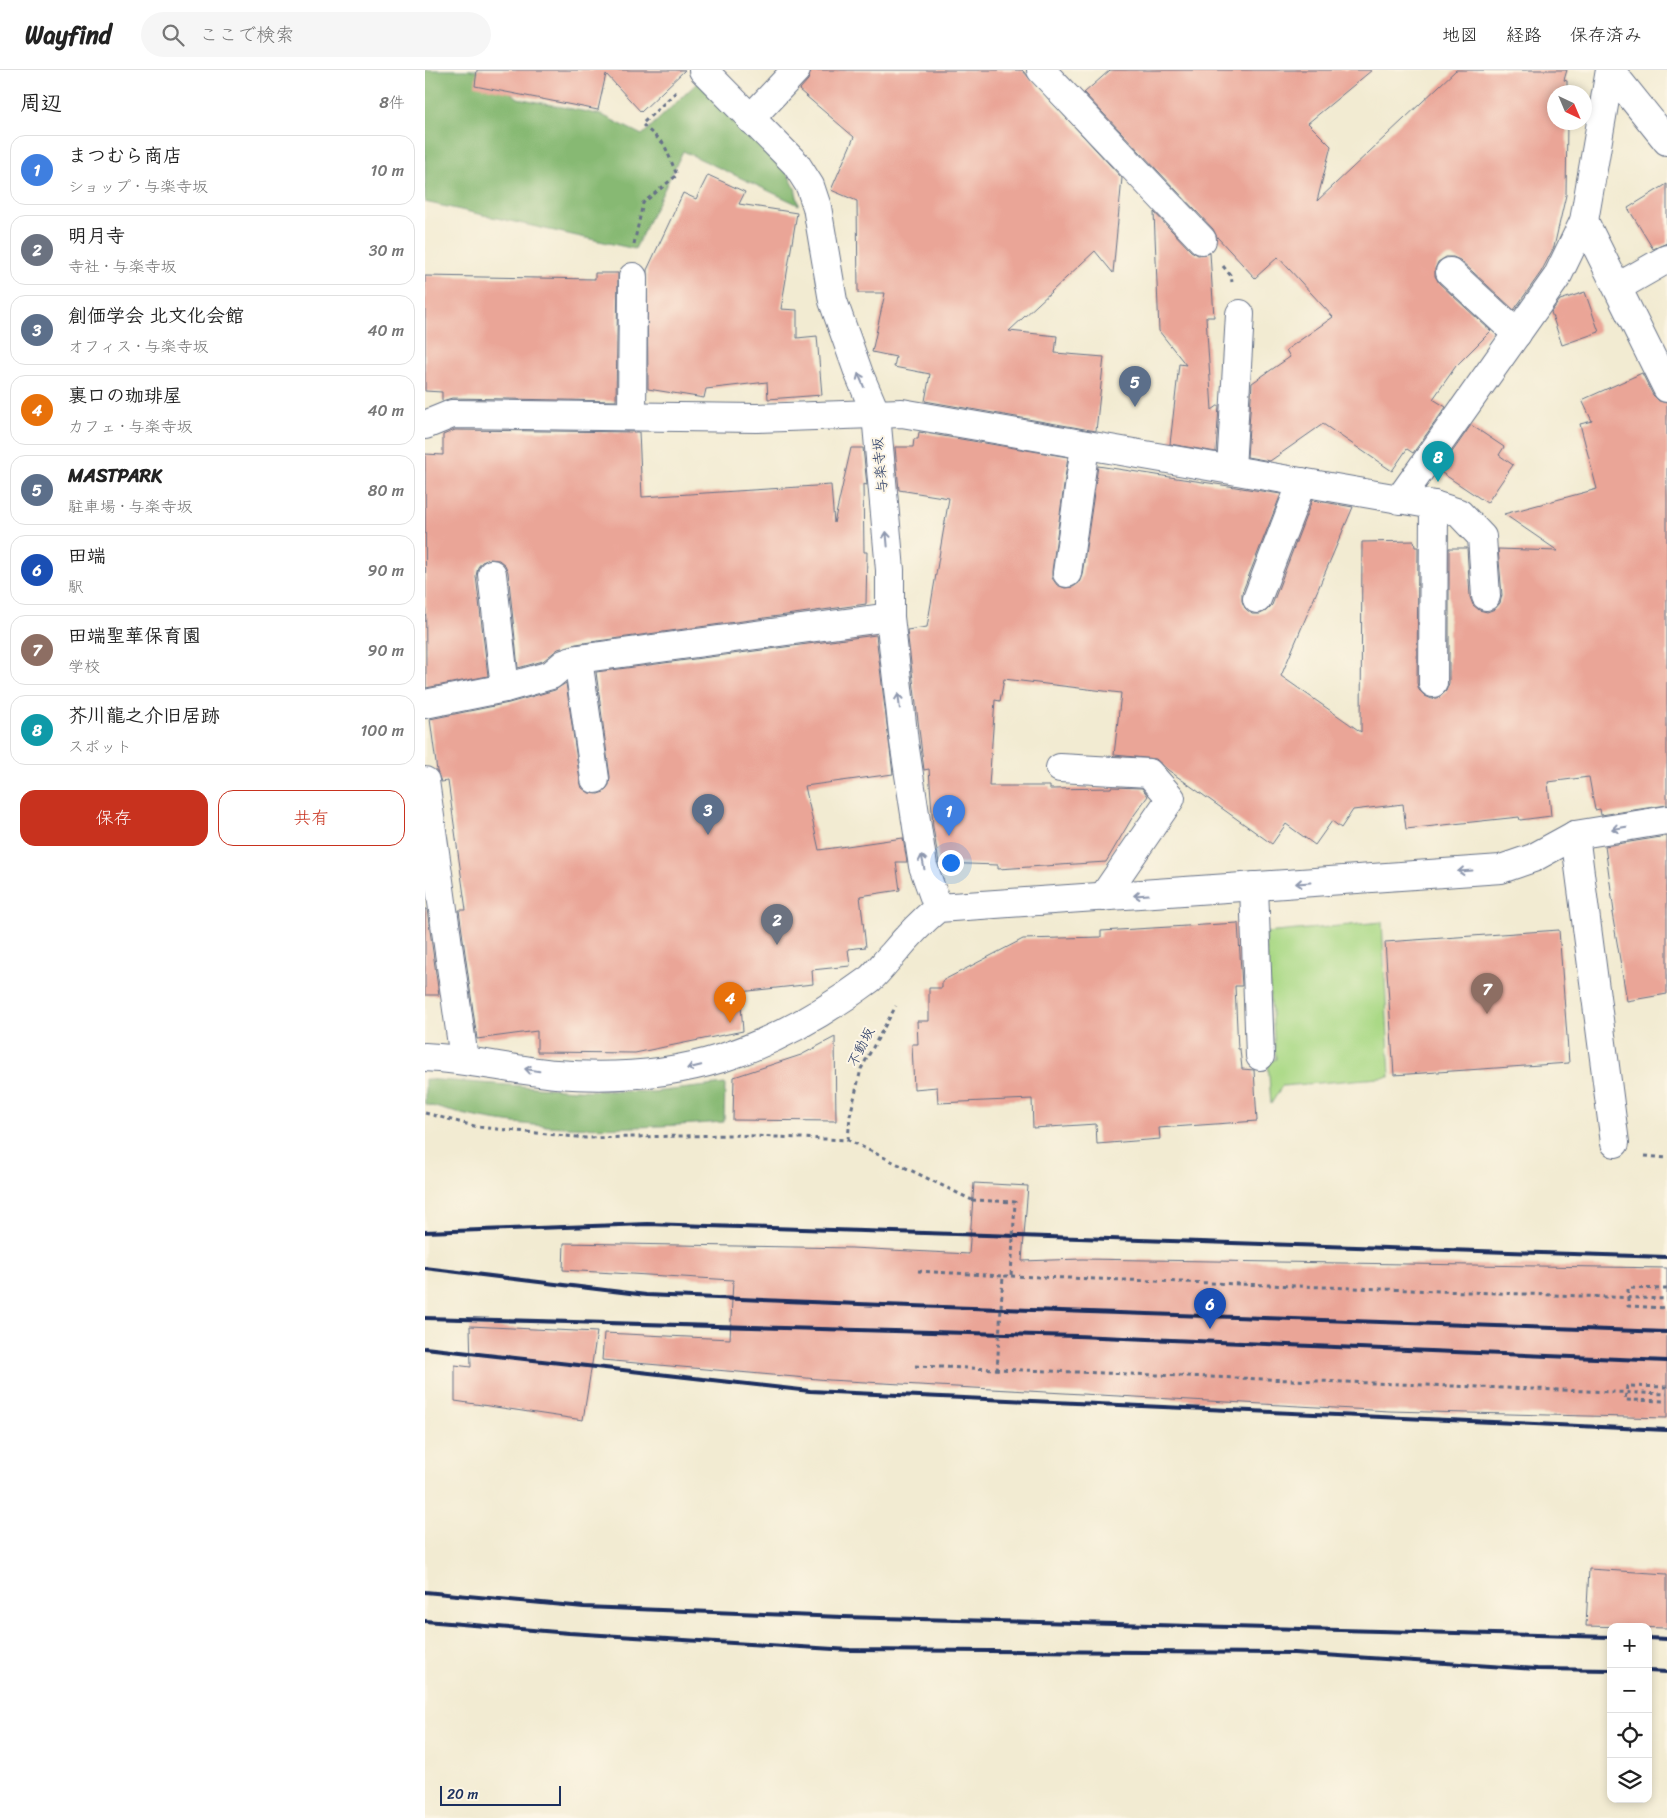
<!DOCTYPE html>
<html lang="ja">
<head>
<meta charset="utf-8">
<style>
  :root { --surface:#fff; --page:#f6f6f6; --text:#222; --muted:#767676; --line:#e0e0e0; --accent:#c8321e }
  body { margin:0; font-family:Sriracha,"Klee One",sans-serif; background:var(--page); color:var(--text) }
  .controls { position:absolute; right:15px; bottom:15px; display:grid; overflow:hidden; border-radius:10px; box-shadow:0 2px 8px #0003 }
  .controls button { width:45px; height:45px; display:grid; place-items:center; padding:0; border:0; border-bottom:1px solid var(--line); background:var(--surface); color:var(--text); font:25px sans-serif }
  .compass { position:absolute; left:1122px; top:15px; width:45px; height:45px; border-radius:50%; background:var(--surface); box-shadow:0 2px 8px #0003; rotate:136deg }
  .scale { position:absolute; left:15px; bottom:12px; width:121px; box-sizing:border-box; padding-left:5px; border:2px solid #1b2f5e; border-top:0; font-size:14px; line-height:18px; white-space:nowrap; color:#1b2f5e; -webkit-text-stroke:4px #fcf5e5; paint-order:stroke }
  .you { position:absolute; left:525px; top:792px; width:18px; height:18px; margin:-12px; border:4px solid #fff; border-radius:50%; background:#1a73e8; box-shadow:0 0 0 8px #1a73e833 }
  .badge { display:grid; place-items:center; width:32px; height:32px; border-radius:50%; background:var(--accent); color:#fff; font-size:16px; font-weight:700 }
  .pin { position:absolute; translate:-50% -41px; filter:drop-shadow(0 1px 2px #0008) }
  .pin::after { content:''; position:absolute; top:26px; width:18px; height:15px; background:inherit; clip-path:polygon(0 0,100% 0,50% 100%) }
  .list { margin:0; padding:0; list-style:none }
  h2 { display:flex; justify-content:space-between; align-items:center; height:65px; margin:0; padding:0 20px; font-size:21px }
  h2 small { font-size:16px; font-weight:400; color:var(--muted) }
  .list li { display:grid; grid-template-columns:32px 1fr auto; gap:15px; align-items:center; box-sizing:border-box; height:70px; margin:0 10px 10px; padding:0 10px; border:1px solid var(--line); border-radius:15px }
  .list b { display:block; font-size:19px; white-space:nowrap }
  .list p { margin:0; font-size:16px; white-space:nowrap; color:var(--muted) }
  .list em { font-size:16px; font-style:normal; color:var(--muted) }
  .actions { display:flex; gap:10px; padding:15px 20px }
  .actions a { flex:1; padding:11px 0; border:1px solid var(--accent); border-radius:15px; text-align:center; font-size:18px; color:var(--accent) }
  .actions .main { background:var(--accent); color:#fff }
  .icon { flex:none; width:28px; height:28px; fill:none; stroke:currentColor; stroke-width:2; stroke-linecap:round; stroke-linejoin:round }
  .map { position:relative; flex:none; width:1242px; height:1748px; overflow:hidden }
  header { display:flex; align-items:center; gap:30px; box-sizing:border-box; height:70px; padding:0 25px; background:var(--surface); border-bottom:1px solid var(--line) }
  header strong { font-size:24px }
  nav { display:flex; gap:28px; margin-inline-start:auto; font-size:18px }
  .search { width:350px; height:45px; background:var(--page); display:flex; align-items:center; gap:12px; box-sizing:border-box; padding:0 18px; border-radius:28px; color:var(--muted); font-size:19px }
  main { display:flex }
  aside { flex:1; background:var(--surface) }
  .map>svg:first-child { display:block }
</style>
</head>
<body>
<header>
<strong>Wayfind</strong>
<div class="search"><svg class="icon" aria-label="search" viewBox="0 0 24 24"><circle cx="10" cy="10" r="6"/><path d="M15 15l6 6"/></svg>ここで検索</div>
<nav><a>地図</a><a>経路</a><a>保存済み</a></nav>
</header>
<main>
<aside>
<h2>周辺<small>8件</small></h2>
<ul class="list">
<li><span class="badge" style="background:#3f7fe0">1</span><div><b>まつむら商店</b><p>ショップ · 与楽寺坂</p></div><em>10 m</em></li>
<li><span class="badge" style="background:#6b7280">2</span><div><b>明月寺</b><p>寺社 · 与楽寺坂</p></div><em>30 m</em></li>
<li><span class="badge" style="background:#5c6f8a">3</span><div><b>創価学会 北文化会館</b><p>オフィス · 与楽寺坂</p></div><em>40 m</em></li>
<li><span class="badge" style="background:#e8710a">4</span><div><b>裏口の珈琲屋</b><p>カフェ · 与楽寺坂</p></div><em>40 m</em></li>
<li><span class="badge" style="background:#5c6f8a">5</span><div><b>MASTPARK</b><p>駐車場 · 与楽寺坂</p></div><em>80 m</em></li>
<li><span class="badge" style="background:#1a4fb4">6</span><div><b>田端</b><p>駅</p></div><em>90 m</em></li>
<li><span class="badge" style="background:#8d6e63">7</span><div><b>田端聖華保育園</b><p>学校</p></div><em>90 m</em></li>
<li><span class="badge" style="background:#0f9aa8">8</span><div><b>芥川龍之介旧居跡</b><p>スポット</p></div><em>100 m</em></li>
</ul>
<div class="actions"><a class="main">保存</a><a>共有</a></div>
</aside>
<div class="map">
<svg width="1242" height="1748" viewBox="0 0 1242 1748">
  <rect width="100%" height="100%" fill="#fcf5e5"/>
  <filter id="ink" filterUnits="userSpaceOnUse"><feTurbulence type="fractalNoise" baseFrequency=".02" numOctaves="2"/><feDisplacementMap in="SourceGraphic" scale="10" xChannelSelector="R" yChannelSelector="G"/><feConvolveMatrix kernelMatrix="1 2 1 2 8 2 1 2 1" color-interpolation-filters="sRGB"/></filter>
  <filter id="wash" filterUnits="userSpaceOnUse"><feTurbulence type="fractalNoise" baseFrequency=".0096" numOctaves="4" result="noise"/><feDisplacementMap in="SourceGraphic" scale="20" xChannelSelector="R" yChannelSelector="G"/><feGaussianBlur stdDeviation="1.12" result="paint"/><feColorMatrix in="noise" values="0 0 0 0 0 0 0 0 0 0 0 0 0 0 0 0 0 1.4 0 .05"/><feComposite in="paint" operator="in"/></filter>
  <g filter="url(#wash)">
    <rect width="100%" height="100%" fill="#f2ebd2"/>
    <path fill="#aad986" stroke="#628472" d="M957 852 965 1007 857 1016 846 1034 843 991 851 989 840 863Z"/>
    <g fill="#87b973" stroke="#517468">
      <path d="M0 0H58L93 28 177 45 217 65 274 11 362 102 370 118 374 135 258 81 210 179 0 132Z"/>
      <path d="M0 1009 150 1020 228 1022 300 1014 299 1052C200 1059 96 1065 0 1034Z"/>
    </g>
    <g id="blocks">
      <g fill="#eaa597">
        <path d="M52 0H260L216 42 181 4 173 40 50 16Z"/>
        <path d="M386 0H597L697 108 688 203 670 181 584 261 632 266 630 283 679 287 671 361 500 331 505 304 469 297 471 287 447 282 460 223H433L432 131 406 120 429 67 374 20 383 10Z"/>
        <path d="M685 0H947L883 53 906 76 892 131 1031 0H1142L1139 10 1142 11V22H1130V52H1142L1141 125 1129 177 1116 202 1089 240 1035 190 1028 187H1021L1013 192 1010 199V206L1014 213 1066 261 1031 296 1008 329 1021 337 988 383 982 379 967 401 898 354 845 391 822 387 827 313 865 287 861 280 908 247 853 187 830 208 792 167 788 159 659 23Z"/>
        <path d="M283 105 320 122 314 134 372 143 356 239 372 240V268L392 266 397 325 343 329 342 312 281 319 279 328 223 319 222 200 258 123 271 129Z"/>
        <path d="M1242 114V173L1228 179 1203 138Z"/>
        <path d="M729 142 766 181 773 185 785 183 789 247H781L787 340 794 335 791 382 745 374 754 294 761 295 734 261Z"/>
        <path d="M170 203H193L191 331 27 328 17 331V322L0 321V206L170 209Z"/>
        <path d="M1160 222 1174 262 1137 275 1126 242 1135 230Z"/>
        <path d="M1217 303 1228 325 1234 331 1242 333V735L1176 745 1175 739 1170 740 1164 707 1123 712 1126 746 1095 750 1094 747 981 759 978 734 928 740 916 758 907 751 890 775 861 754 847 774 743 700 731 689 689 685 696 623 579 609 575 631 570 630 564 716H625V719L686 718V717L717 718 723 726 707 748 681 792 573 799V795L514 793 508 757 504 699 499 700 482 560 502 557 524 428 474 420 470 377H488L489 369H493L494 362 643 387 627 501V508L632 515 640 518 648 517 654 513 657 505 673 396 856 424 817 523V531L820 538 827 544H835L841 541 847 535 887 430 928 437 856 606 936 662 937 472 989 471 990 477H993L992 613 994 620 1000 626 1007 629 1015 627 1021 621 1024 613V478H1042L1045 527 1048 535 1054 540 1062 542 1070 539 1075 533 1077 525 1073 479 1133 481 1079 444 1172 419 1155 354 1167 351 1157 330Z"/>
        <path d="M1046 355 1079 377 1074 385 1088 395 1062 433 1014 401Z"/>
        <path d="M30 360 214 362 217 427 406 415 409 453 426 378H438L442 415 438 414 439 482H442L441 534 151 574 133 579 118 591 93 598 83 502 80 495 74 490 65 489 57 492 53 497 51 506 63 606 1 618 0 384 18 385V365Z"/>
        <path d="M451 565 468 704 380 716 394 780 478 768 482 792H471L475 820 435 826 441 877 423 879 425 896 387 900 388 914 315 922 318 961 210 983 112 982V961L52 969 34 840H41L23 711 16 712 12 701 5 649 84 633 130 620 141 613 155 711 157 718 164 723 173 724 179 722 184 715 185 707 171 602Z"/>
        <path d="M1242 766V924L1202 931 1187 843 1189 842 1180 776Z"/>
        <path d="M0 839H2L14 925H0Z"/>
        <path d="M813 853 817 916H810L813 979H815L817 999 829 1000 832 1051 734 1058 735 1069 672 1074 671 1054 608 1058 607 1029 513 1033 512 1017 489 1019 487 974H493L492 951H504V918H517V911L598 869 676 867V861Z"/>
        <path d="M1134 860 1144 993 969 1005 960 872Z"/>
        <path d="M410 967 411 1051 308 1050 309 1007 376 985Z"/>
        <path d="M549 1113 603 1116 597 1191 657 1189 1242 1198V1348L964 1341 711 1327 404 1310 177 1290 179 1263 305 1269 308 1210 138 1200 139 1173 427 1178 544 1184Z"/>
        <path d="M45 1256 172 1262 158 1350 30 1331V1295L46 1297Z"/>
        <path d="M1164 1499 1242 1504V1558L1161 1556Z"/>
      </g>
    </g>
  </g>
  <g filter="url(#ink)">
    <use href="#blocks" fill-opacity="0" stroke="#667187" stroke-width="1"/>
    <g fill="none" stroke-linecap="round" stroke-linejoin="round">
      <g stroke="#667187" stroke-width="30">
        <g id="minor">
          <path d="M278 0 371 94 385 116 392 137 408 231 434 304 451 344 465 500V547L479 672 498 796 513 838"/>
          <path d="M616 0 777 170"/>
          <path d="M325 49 371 0"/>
          <path d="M1159 151 1242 318"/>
          <path d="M1025 202 1092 264"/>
          <path d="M1193 217 1242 189"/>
          <path d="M207 346 208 207"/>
          <path d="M0 355 27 344 332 348 477 343 1009 435 1034 443 1057 467 1061 526"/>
          <path d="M806 399 815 244"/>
          <path d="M974 430 1132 207 1159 151 1185 0 1242 71"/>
          <path d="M642 503 660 376"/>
          <path d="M67 504 80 618"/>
          <path d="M832 529 877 412"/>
          <path d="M153 589 170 709"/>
          <path d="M1008 613 1009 435"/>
          <path d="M0 634 80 618 126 605 139 594 153 589 465 547"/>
          <path d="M635 698 724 703 746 728 678 827"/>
          <path d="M0 711 39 989"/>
          <path d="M1150 765 1190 1073"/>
          <path d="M829 816 835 986"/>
          <path d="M0 987C44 989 87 1000 131 1004 255 1014 345 983 445 909 453 902 460 892 468 884 482 867 496 852 513 838L1076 799 1108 788 1150 765 1242 750"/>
        </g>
      </g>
      <g stroke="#667187" stroke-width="3" stroke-dasharray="4 4" stroke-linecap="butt">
        <path d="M209 174 218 133 252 105 239 74 217 54 251 22"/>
        <path d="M798 196 806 206 807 212"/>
        <path d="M0 1043 53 1057 161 1068 305 1065 423 1070 547 1130"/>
        <path d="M423 1070 425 1046 436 999 471 936"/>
        <path d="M1220 1086 1242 1088"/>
        <path d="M493 1201 578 1206"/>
        <path d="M586 1206 1242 1229"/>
        <path d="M1242 1219 1203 1218V1236L1242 1238"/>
        <path d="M490 1296 1242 1324"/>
        <path d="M1242 1317 1202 1316 1200 1330 1242 1331"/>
      </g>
      <use href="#minor" stroke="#fff" stroke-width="28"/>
      <g stroke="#1b2f5e" stroke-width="4">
        <path d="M0 1162 223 1154 1242 1187"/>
        <path d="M0 1198 221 1225 458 1235 1242 1262"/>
        <path d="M0 1248 652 1266 1242 1291"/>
        <path d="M0 1278 385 1321 1242 1360"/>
        <path d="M0 1522 159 1537 418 1547 1186 1567"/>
        <path d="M0 1551 144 1563 425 1580 869 1583 1112 1599 1186 1600"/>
        <path d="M1223 1568 1242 1569"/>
        <path d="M1223 1601 1242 1602"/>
      </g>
      <path stroke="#667187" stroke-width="3" stroke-dasharray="4 4" stroke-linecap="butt" d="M547 1130 590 1132 586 1206H578L572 1301"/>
    </g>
    <defs><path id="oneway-shaft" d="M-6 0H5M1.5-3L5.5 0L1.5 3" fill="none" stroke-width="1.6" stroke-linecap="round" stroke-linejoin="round" transform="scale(1.25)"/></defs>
    <g stroke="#8d97ae">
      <use href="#oneway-shaft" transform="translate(436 310) rotate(-113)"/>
      <use href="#oneway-shaft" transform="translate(462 469) rotate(-95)"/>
      <use href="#oneway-shaft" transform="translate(474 631) rotate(-96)"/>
      <use href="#oneway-shaft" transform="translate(1194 758) rotate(171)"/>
      <use href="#oneway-shaft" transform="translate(498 792) rotate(-101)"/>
      <use href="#oneway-shaft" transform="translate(1040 801) rotate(176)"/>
      <use href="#oneway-shaft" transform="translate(878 813) rotate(176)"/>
      <use href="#oneway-shaft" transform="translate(716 825) rotate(176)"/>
      <use href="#oneway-shaft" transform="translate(269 997) rotate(166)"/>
      <use href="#oneway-shaft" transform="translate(107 1000) rotate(-171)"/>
    </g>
  </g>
  <g text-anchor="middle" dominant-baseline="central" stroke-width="4" stroke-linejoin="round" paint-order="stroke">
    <g font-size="14" fill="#1b2f5e" stroke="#fcf5e5">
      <text transform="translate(455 395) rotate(-95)">与楽寺坂</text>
      <text transform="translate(436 977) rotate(-63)">不動坂</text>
    </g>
  </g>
</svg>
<div class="controls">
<button>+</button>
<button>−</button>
<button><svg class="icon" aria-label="locate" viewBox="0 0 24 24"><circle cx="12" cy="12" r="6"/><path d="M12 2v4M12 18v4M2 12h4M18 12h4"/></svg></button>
<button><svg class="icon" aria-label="layers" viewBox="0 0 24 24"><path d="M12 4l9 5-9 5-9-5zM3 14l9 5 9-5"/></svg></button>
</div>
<svg class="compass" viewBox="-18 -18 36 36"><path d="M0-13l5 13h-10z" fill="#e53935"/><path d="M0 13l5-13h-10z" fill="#767676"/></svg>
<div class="scale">20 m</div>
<div class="you"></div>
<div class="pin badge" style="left:524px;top:766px;background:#3f7fe0">1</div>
<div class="pin badge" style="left:352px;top:875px;background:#6b7280">2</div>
<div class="pin badge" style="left:283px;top:765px;background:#5c6f8a">3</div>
<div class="pin badge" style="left:305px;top:953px;background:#e8710a">4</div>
<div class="pin badge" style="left:710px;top:337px;background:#5c6f8a">5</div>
<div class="pin badge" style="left:785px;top:1259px;background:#1a4fb4">6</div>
<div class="pin badge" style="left:1062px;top:944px;background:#8d6e63">7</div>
<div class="pin badge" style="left:1013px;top:412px;background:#0f9aa8">8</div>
</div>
</main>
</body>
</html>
